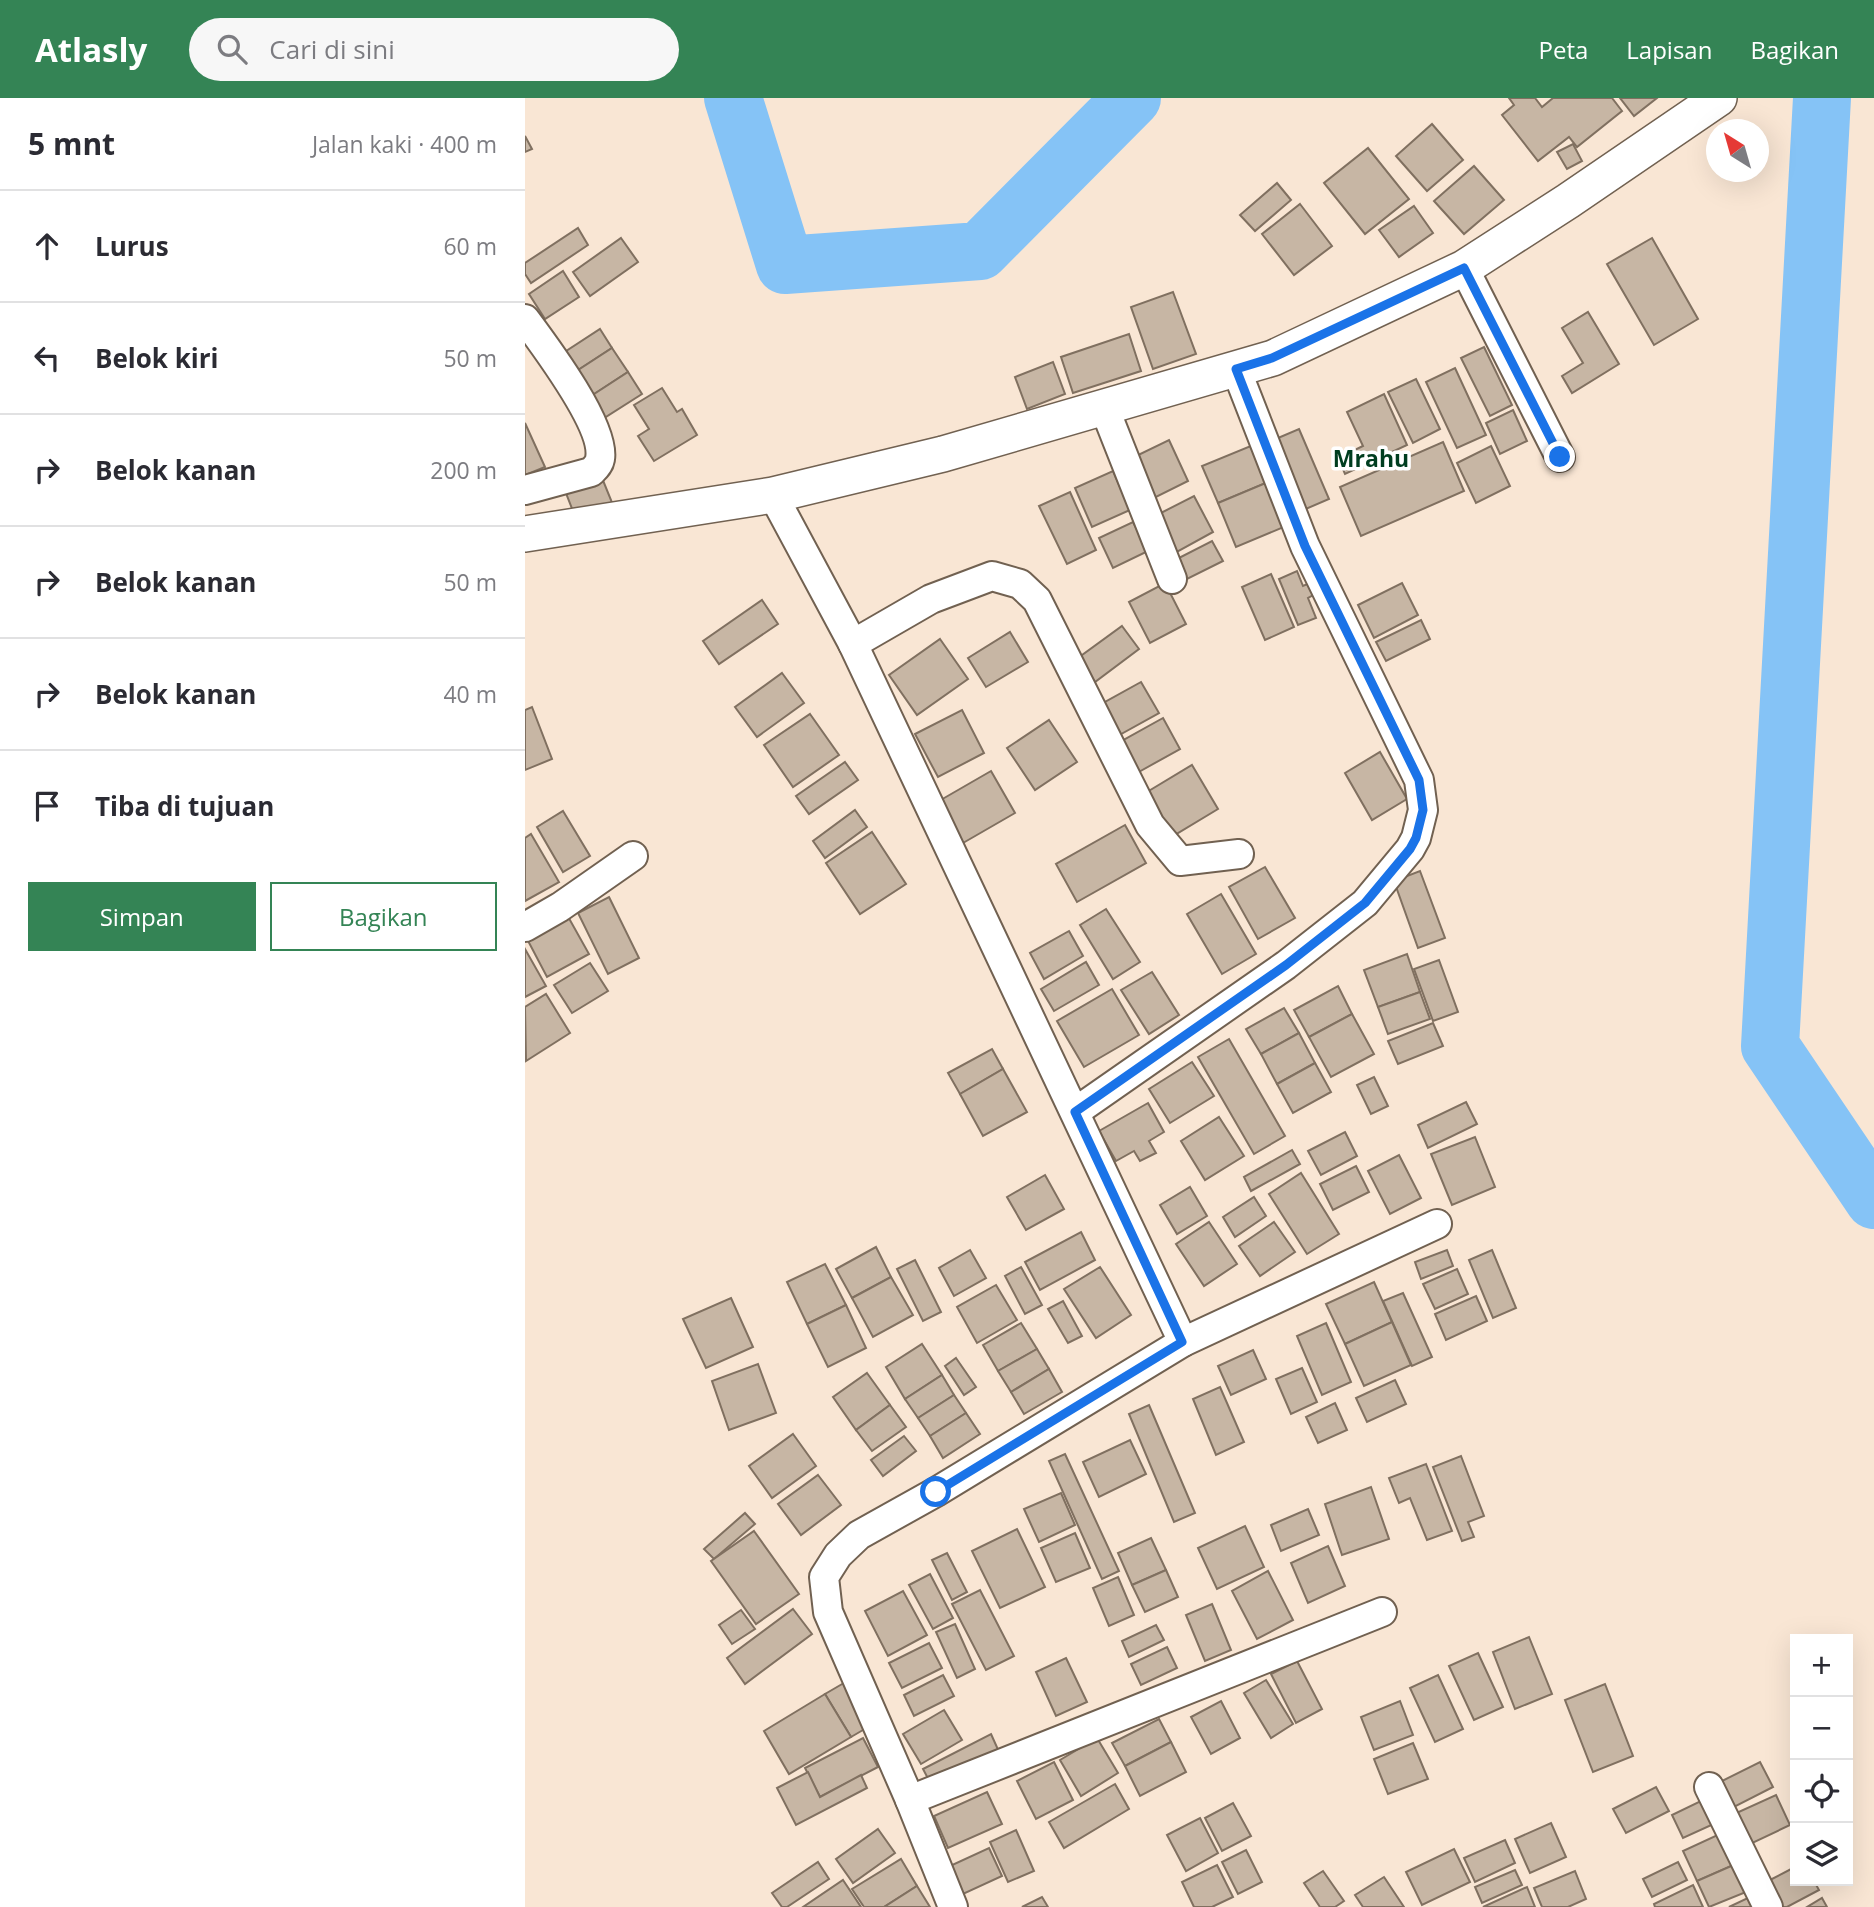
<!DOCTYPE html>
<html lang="id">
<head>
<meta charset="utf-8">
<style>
  :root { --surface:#fff; --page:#f7f7f7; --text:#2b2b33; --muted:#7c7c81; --line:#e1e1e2; --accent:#348455 }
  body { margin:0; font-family:"Open Sans",sans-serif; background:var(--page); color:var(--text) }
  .controls { position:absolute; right:21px; bottom:21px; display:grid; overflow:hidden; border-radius:0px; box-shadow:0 7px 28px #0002 }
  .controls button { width:63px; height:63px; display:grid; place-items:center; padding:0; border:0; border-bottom:2px solid var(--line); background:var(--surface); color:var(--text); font:35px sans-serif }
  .compass { position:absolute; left:1181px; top:21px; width:63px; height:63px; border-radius:50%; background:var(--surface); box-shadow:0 7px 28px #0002; rotate:323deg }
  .stop { position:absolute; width:21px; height:21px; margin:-16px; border:5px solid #1a73e8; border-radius:50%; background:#fff }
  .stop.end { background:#1a73e8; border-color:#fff; box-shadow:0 2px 7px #0008 }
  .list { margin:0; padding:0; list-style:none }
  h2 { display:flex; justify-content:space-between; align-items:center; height:91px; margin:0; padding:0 28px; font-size:30px }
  h2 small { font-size:23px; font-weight:400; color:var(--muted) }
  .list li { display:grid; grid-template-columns:46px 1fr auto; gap:21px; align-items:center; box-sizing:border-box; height:112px; padding:0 28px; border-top:2px solid var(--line) }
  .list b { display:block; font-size:26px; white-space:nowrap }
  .list em { font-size:23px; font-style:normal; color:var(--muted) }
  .actions { display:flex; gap:14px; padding:21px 28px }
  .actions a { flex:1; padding:16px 0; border:2px solid var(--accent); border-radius:0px; text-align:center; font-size:24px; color:var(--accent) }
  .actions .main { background:var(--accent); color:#fff }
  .icon { flex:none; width:38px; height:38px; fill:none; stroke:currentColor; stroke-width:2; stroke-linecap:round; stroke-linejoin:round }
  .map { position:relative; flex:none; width:1349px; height:1809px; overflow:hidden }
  header { display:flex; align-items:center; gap:42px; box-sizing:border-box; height:98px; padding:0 35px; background:var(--accent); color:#fff }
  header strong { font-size:33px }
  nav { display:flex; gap:38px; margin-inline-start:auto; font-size:24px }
  .search { width:490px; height:63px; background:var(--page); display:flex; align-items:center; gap:18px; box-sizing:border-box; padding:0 24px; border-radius:38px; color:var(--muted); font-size:26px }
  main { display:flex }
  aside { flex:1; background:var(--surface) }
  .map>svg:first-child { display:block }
</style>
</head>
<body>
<header>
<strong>Atlasly</strong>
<div class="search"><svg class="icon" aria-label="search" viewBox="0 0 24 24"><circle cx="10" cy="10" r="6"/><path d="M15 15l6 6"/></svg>Cari di sini</div>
<nav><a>Peta</a><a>Lapisan</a><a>Bagikan</a></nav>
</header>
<main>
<aside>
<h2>5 mnt<small>Jalan kaki · 400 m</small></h2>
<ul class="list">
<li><svg class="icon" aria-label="ahead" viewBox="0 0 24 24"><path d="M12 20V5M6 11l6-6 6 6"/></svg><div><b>Lurus</b></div><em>60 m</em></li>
<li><svg class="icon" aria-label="left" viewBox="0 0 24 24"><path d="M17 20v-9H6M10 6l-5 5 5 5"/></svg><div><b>Belok kiri</b></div><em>50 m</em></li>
<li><svg class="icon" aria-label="right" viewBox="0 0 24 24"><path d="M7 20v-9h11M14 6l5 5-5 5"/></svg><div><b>Belok kanan</b></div><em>200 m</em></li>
<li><svg class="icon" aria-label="right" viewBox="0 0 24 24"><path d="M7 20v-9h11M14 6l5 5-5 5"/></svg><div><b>Belok kanan</b></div><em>50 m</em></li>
<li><svg class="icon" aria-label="right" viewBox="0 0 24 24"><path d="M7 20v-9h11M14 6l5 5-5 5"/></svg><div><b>Belok kanan</b></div><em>40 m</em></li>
<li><svg class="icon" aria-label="arrive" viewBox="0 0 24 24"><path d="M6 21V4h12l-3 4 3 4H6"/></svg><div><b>Tiba di tujuan</b></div></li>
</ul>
<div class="actions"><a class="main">Simpan</a><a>Bagikan</a></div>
</aside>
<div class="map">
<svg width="1349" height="1809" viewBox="0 0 1349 1809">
  <rect width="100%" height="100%" fill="#f9e6d4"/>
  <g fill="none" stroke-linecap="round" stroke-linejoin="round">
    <g stroke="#85c3f6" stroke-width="58">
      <path d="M208 0 260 167 455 153 607 0"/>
      <path d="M1297 0 1245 948 1349 1102"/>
    </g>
  </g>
  <g fill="#c7b6a4" stroke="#807060" stroke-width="2">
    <path d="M984 0H1010L1017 9 1028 0H1087L1097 13 1052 49 1044 39 1013 63 977 17 989 7Z"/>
    <path d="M1095 0H1132L1109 18Z"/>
    <path d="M907 26 938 62 902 93 871 58Z"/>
    <path d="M0 38 7 51 0 54Z"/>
    <path d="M1048 46 1057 63 1042 71 1032 54Z"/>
    <path d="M843 50 884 101 840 136 799 85Z"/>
    <path d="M949 68 979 102 939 136 909 103Z"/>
    <path d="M752 85 766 102 730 133 715 117Z"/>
    <path d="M775 106 807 148 769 177 737 136Z"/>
    <path d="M889 108 908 135 874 159 854 132Z"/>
    <path d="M53 130 63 147 6 185 0 176V165Z"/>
    <path d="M96 140 113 164 65 198 48 174Z"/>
    <path d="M1127 140 1173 221 1129 247 1082 166Z"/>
    <path d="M38 173 54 199 20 221 4 196Z"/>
    <path d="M648 194 671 256 628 271 606 209Z"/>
    <path d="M1063 214 1094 266 1047 295 1037 278 1058 265 1037 230Z"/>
    <path d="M75 231 87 250 47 276 35 257Z"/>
    <path d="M604 236 616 273 548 295 536 259Z"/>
    <path d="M959 249 987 307 965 318 936 260Z"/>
    <path d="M87 250 103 274 63 300 47 276Z"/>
    <path d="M528 264 540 296 502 311 490 279Z"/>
    <path d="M930 270 961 337 932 350 901 284Z"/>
    <path d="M103 274 117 296 76 322 63 300Z"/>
    <path d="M891 281 915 331 888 345 863 294Z"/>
    <path d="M137 290 152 314 157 311 172 337 129 363 113 338 124 331 109 307Z"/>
    <path d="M859 296 882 347 820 376 813 360 838 348 822 314Z"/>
    <path d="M988 312 1002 343 975 356 961 325Z"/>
    <path d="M0 325 20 369 0 377Z"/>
    <path d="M774 331 804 401 776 413 746 343Z"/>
    <path d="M644 342 663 383 627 401 607 360Z"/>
    <path d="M918 344 939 393 836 438 815 389Z"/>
    <path d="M733 345 748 382 693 405 677 368Z"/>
    <path d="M966 348 985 388 951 405 932 365Z"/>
    <path d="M588 373 605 412 567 429 550 390Z"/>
    <path d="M75 375 90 412 53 426 39 390Z"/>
    <path d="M748 382 766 426 711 449 693 405Z"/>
    <path d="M545 394 571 452 542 466 514 408Z"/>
    <path d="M669 398 688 434 650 455 630 418Z"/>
    <path d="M608 424 623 453 588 470 574 440Z"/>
    <path d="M687 443 698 463 658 483 648 463Z"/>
    <path d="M772 473 778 488 787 484 792 495 783 500 791 520 773 527 754 481Z"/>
    <path d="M746 476 769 529 740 542 717 489Z"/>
    <path d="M640 485 661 526 625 545 604 504Z"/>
    <path d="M877 485 893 517 849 540 833 507Z"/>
    <path d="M237 502 253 526 194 566 178 543Z"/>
    <path d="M896 522 905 541 861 563 851 544Z"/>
    <path d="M597 528 614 551 570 584 553 560Z"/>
    <path d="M485 534 503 564 461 589 443 560Z"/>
    <path d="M415 541 443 581 392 617 364 577Z"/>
    <path d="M257 575 279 605 232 639 210 609Z"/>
    <path d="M616 584 634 615 589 640 571 609Z"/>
    <path d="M7 609 27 661 0 672V612Z"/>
    <path d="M437 612 459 655 413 679 390 636Z"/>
    <path d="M285 616 314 657 268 689 239 647Z"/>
    <path d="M638 620 655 651 612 675 595 644Z"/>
    <path d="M524 622 552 664 510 692 482 650Z"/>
    <path d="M855 654 882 701 847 722 820 675Z"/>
    <path d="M320 664 333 682 284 716 271 698Z"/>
    <path d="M667 667 693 711 648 738 622 694Z"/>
    <path d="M466 673 490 715 438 745 414 703Z"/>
    <path d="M330 712 342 729 300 760 288 743Z"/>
    <path d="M38 713 65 758 38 774 12 729Z"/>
    <path d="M600 727 621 765 552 804 531 766Z"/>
    <path d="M347 734 381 786 335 816 301 765Z"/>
    <path d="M6 736 34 784 0 803V740Z"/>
    <path d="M740 769 770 820 733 841 704 789Z"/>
    <path d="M895 773 920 840 893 850 869 783Z"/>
    <path d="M696 796 731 856 697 876 662 816Z"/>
    <path d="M84 799 114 860 83 876 53 815Z"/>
    <path d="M581 811 615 864 588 881 555 827Z"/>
    <path d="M41 815 64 856 22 879 0 837Z"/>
    <path d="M544 833 558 858 519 881 505 855Z"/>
    <path d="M0 851 21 888 0 899Z"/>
    <path d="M882 856 895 894 853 909 839 872Z"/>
    <path d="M914 862 933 914 908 923 889 871Z"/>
    <path d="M561 864 574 887 529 913 516 891Z"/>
    <path d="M65 865 83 893 47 915 29 887Z"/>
    <path d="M627 874 654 917 624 936 596 892Z"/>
    <path d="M813 888 827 916 784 939 769 912Z"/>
    <path d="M587 891 614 937 559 969 532 923Z"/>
    <path d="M895 894 905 921 863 936 853 909Z"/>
    <path d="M21 896 45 935 1 963 0 909Z"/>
    <path d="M759 910 774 935 736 956 721 931Z"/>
    <path d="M827 916 849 956 806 979 784 939Z"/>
    <path d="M908 925 918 948 873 966 863 943Z"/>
    <path d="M774 935 790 965 752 986 736 956Z"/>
    <path d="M704 941 760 1038 729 1056 673 959Z"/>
    <path d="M467 951 478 971 435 996 423 975Z"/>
    <path d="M667 964 689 998 645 1025 624 991Z"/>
    <path d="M790 965 806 994 768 1015 752 986Z"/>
    <path d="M478 971 502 1014 458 1038 435 996Z"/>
    <path d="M849 979 863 1008 846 1016 832 987Z"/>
    <path d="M941 1004 952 1026 903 1050 893 1027Z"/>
    <path d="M623 1005 639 1034 624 1043 631 1055 615 1063 609 1053 591 1063 574 1033Z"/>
    <path d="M694 1019 719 1058 680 1082 656 1043Z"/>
    <path d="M820 1034 832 1058 796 1077 783 1053Z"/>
    <path d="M950 1039 970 1089 927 1107 906 1056Z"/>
    <path d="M767 1052 775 1066 726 1093 719 1079Z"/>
    <path d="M874 1057 896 1100 865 1116 843 1073Z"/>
    <path d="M831 1068 844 1094 808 1112 795 1086Z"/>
    <path d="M776 1075 814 1136 782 1156 744 1096Z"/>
    <path d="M520 1077 539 1111 501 1132 482 1099Z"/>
    <path d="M665 1089 682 1118 652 1136 635 1107Z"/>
    <path d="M729 1099 741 1118 710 1139 698 1119Z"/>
    <path d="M684 1124 712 1166 679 1188 651 1146Z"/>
    <path d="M749 1124 770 1154 735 1178 714 1148Z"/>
    <path d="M556 1134 570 1162 515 1192 500 1164Z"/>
    <path d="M351 1149 366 1179 327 1200 311 1171Z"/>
    <path d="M445 1152 461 1180 429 1198 414 1170Z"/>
    <path d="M922 1152 928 1168 896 1181 890 1164Z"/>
    <path d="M967 1152 991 1210 968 1220 944 1162Z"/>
    <path d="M390 1162 416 1214 398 1223 372 1171Z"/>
    <path d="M300 1166 321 1207 282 1226 262 1184Z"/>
    <path d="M496 1169 517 1207 500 1216 480 1178Z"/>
    <path d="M575 1169 606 1217 571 1240 539 1191Z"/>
    <path d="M932 1171 943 1196 910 1211 898 1186Z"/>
    <path d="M366 1179 388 1217 348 1239 327 1200Z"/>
    <path d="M849 1184 867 1224 820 1246 801 1206Z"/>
    <path d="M471 1187 492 1222 452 1245 432 1209Z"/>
    <path d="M878 1195 907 1259 887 1268 858 1203Z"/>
    <path d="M951 1198 962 1223 921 1242 910 1216Z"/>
    <path d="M206 1200 228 1249 181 1270 158 1221Z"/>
    <path d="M538 1203 557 1238 543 1245 523 1211Z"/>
    <path d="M321 1207 341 1250 303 1269 282 1226Z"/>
    <path d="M867 1224 886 1267 839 1288 820 1246Z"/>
    <path d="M496 1225 512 1251 473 1273 458 1247Z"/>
    <path d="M801 1225 826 1284 797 1297 772 1238Z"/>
    <path d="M397 1246 417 1277 380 1301 361 1269Z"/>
    <path d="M512 1251 524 1271 486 1294 473 1273Z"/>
    <path d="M728 1252 741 1281 706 1297 693 1268Z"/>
    <path d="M431 1260 451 1289 439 1297 420 1268Z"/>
    <path d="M233 1266 251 1315 204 1332 187 1283Z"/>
    <path d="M777 1270 792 1304 766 1316 751 1281Z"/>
    <path d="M524 1271 537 1294 499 1316 486 1294Z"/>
    <path d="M342 1275 365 1307 331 1332 308 1299Z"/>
    <path d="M417 1277 429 1297 393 1320 380 1301Z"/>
    <path d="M870 1282 881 1306 842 1324 831 1300Z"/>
    <path d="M695 1289 719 1344 691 1357 668 1301Z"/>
    <path d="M429 1297 441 1315 405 1338 393 1320Z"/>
    <path d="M810 1305 822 1332 793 1345 781 1319Z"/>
    <path d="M365 1307 381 1329 347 1353 331 1332Z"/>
    <path d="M624 1307 670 1415 649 1424 604 1316Z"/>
    <path d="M441 1315 455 1336 418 1360 405 1338Z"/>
    <path d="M268 1336 291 1368 247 1400 224 1368Z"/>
    <path d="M379 1338 391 1353 358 1378 346 1362Z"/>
    <path d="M605 1342 621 1376 574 1399 558 1364Z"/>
    <path d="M540 1356 594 1473 577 1481 524 1363Z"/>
    <path d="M936 1358 959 1418 943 1424 949 1439 937 1443 908 1369Z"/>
    <path d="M901 1366 927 1433 902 1442 885 1400 874 1405 864 1380Z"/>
    <path d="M293 1377 316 1407 276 1437 253 1406Z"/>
    <path d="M846 1389 864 1441 817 1457 800 1406Z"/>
    <path d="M536 1395 550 1427 514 1444 499 1411Z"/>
    <path d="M783 1411 794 1437 756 1453 746 1427Z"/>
    <path d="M220 1415 230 1426 189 1461 179 1451Z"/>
    <path d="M720 1428 739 1469 692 1491 673 1450Z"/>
    <path d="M492 1431 520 1489 475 1510 447 1453Z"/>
    <path d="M229 1433 274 1496 231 1526 186 1463Z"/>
    <path d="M550 1435 565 1470 531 1484 516 1450Z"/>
    <path d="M626 1440 641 1472 607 1487 593 1455Z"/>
    <path d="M803 1448 820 1488 783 1505 766 1465Z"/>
    <path d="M422 1455 442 1494 427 1502 407 1462Z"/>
    <path d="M641 1472 653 1499 620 1514 607 1487Z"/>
    <path d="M743 1473 768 1522 732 1541 707 1493Z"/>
    <path d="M405 1476 428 1520 408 1531 384 1487Z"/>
    <path d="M593 1479 609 1517 584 1528 568 1490Z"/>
    <path d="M455 1492 489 1558 461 1572 427 1506Z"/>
    <path d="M378 1493 402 1537 363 1558 340 1513Z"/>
    <path d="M687 1506 706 1552 680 1563 661 1517Z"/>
    <path d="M268 1511 287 1536 220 1586 202 1560Z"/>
    <path d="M216 1512 230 1531 207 1546 194 1527Z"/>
    <path d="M430 1526 450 1571 432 1580 411 1534Z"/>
    <path d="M631 1527 639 1542 604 1559 597 1543Z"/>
    <path d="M1004 1539 1027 1596 990 1611 968 1554Z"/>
    <path d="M404 1545 417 1570 377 1590 364 1565Z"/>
    <path d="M642 1549 652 1570 616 1587 606 1566Z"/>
    <path d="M953 1555 978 1609 949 1622 924 1568Z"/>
    <path d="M541 1560 562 1604 531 1618 511 1574Z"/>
    <path d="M772 1563 797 1611 771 1625 746 1576Z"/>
    <path d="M418 1577 429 1598 389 1618 379 1597Z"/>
    <path d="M913 1577 938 1631 910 1644 885 1590Z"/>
    <path d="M324 1582 350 1625 326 1639 300 1596Z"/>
    <path d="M741 1582 768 1626 746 1640 719 1595Z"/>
    <path d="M1080 1586 1108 1658 1068 1674 1040 1602Z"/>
    <path d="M300 1596 326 1639 264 1676 239 1633Z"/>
    <path d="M696 1603 715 1640 686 1656 666 1619Z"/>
    <path d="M875 1603 888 1637 849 1652 836 1619Z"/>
    <path d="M419 1612 437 1642 396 1666 378 1636Z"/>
    <path d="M634 1621 646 1644 600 1668 587 1645Z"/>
    <path d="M466 1636 475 1656 408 1690 398 1671Z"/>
    <path d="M338 1640 353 1669 295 1699 280 1670Z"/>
    <path d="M572 1640 593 1675 556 1698 535 1662Z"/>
    <path d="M646 1644 661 1674 615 1698 600 1668Z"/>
    <path d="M888 1645 903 1681 863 1696 849 1661Z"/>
    <path d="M529 1664 548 1702 511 1721 492 1683Z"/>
    <path d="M1235 1664 1248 1689 1207 1710 1195 1684Z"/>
    <path d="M283 1674 295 1699 336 1677 342 1690 271 1727 252 1690Z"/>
    <path d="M590 1686 604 1711 539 1750 524 1724Z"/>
    <path d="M1131 1689 1144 1713 1101 1735 1088 1711Z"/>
    <path d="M462 1694 477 1726 423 1750 409 1718Z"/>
    <path d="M1251 1697 1265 1727 1221 1748 1207 1717Z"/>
    <path d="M1182 1700 1193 1724 1158 1740 1147 1717Z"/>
    <path d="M708 1705 726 1738 697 1753 680 1720Z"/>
    <path d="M675 1720 693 1755 661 1773 642 1737Z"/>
    <path d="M1026 1725 1041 1759 1005 1775 990 1741Z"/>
    <path d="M353 1731 370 1755 328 1785 311 1761Z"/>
    <path d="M491 1732 509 1773 483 1784 465 1744Z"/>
    <path d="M1199 1734 1213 1765 1172 1783 1158 1753Z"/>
    <path d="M980 1742 990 1765 950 1784 939 1760Z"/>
    <path d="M464 1750 477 1778 438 1796 425 1768Z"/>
    <path d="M929 1751 945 1784 897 1807 881 1774Z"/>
    <path d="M721 1752 737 1784 713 1796 697 1764Z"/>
    <path d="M376 1761 392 1788 359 1809H339L327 1791Z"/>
    <path d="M293 1764 304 1781 262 1809H257L247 1795Z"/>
    <path d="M1153 1764 1162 1782 1127 1799 1118 1781Z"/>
    <path d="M1213 1765 1226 1792 1184 1809 1172 1783Z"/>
    <path d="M692 1767 708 1799 687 1809H669L657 1784Z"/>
    <path d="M1270 1769V1783H1289L1294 1792 1262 1809H1256L1243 1783Z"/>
    <path d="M990 1772 997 1787 957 1805 950 1789Z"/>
    <path d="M798 1773 819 1803 810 1809H795L779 1785Z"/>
    <path d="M1050 1773 1061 1801 1043 1809H1017L1009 1790Z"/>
    <path d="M859 1779 879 1809H838L830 1797Z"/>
    <path d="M318 1782 336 1809H278Z"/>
    <path d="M1168 1787 1178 1809H1130L1129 1806Z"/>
    <path d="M392 1788 405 1809H359Z"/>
    <path d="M1002 1789 1010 1809H958Z"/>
    <path d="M1227 1798 1233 1809H1204Z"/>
    <path d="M517 1799 523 1809H497Z"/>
    <path d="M1297 1800 1302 1809H1282Z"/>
  </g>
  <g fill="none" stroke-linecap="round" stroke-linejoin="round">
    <g stroke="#716151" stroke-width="32">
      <g id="minor">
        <path d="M939 170 1035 359"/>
        <path d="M0 221C20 248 81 329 75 361 74 367 70 370 66 374L0 392"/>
        <path d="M579 309 647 481"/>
        <path d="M248 397 328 546 658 1244 411 1394 334 1437 313 1457 299 1479 303 1514 385 1702 428 1809"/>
        <path d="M328 546 406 501 467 478 495 486 512 502 625 727 655 763 714 756"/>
        <path d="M0 829 35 809 108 758"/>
        <path d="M550 1014 761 867 840 805 885 751 891 740 898 712 894 682 780 448 711 271"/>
        <path d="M658 1244 912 1126"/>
        <path d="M1184 1689 1243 1809"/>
        <path d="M385 1702 857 1514"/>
      </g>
    </g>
    <g stroke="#716151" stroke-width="38">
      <path id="tertiary" d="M0 436 248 397 418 356 748 260 939 170 1043 103 1194 0"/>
    </g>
    <use href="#minor" stroke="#fff" stroke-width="28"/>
    <use href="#tertiary" stroke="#fff" stroke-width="35"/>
  </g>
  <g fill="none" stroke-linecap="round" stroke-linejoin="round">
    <path stroke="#1a73e8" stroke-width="9" d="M411 1394 657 1244 550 1014 761 867 840 805 885 751 891 740 898 712 894 682 780 448 711 271 747 260 939 170 1035 359"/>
  </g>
  <g text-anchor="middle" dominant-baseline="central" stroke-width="7" stroke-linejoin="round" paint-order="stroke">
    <g font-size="23" font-weight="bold" fill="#003d1f" stroke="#fff">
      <text x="846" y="360">Mrahu</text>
    </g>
  </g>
</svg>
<div class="controls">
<button>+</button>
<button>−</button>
<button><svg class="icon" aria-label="locate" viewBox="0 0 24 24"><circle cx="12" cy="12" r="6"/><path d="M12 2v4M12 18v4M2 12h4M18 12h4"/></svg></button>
<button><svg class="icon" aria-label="layers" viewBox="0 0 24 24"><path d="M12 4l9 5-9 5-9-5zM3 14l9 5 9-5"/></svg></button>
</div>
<svg class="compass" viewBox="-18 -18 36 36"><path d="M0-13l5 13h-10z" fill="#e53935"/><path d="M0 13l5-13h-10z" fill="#7c7c81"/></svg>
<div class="stop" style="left:411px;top:1394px"></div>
<div class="stop end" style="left:1035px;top:359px"></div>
</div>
</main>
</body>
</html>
